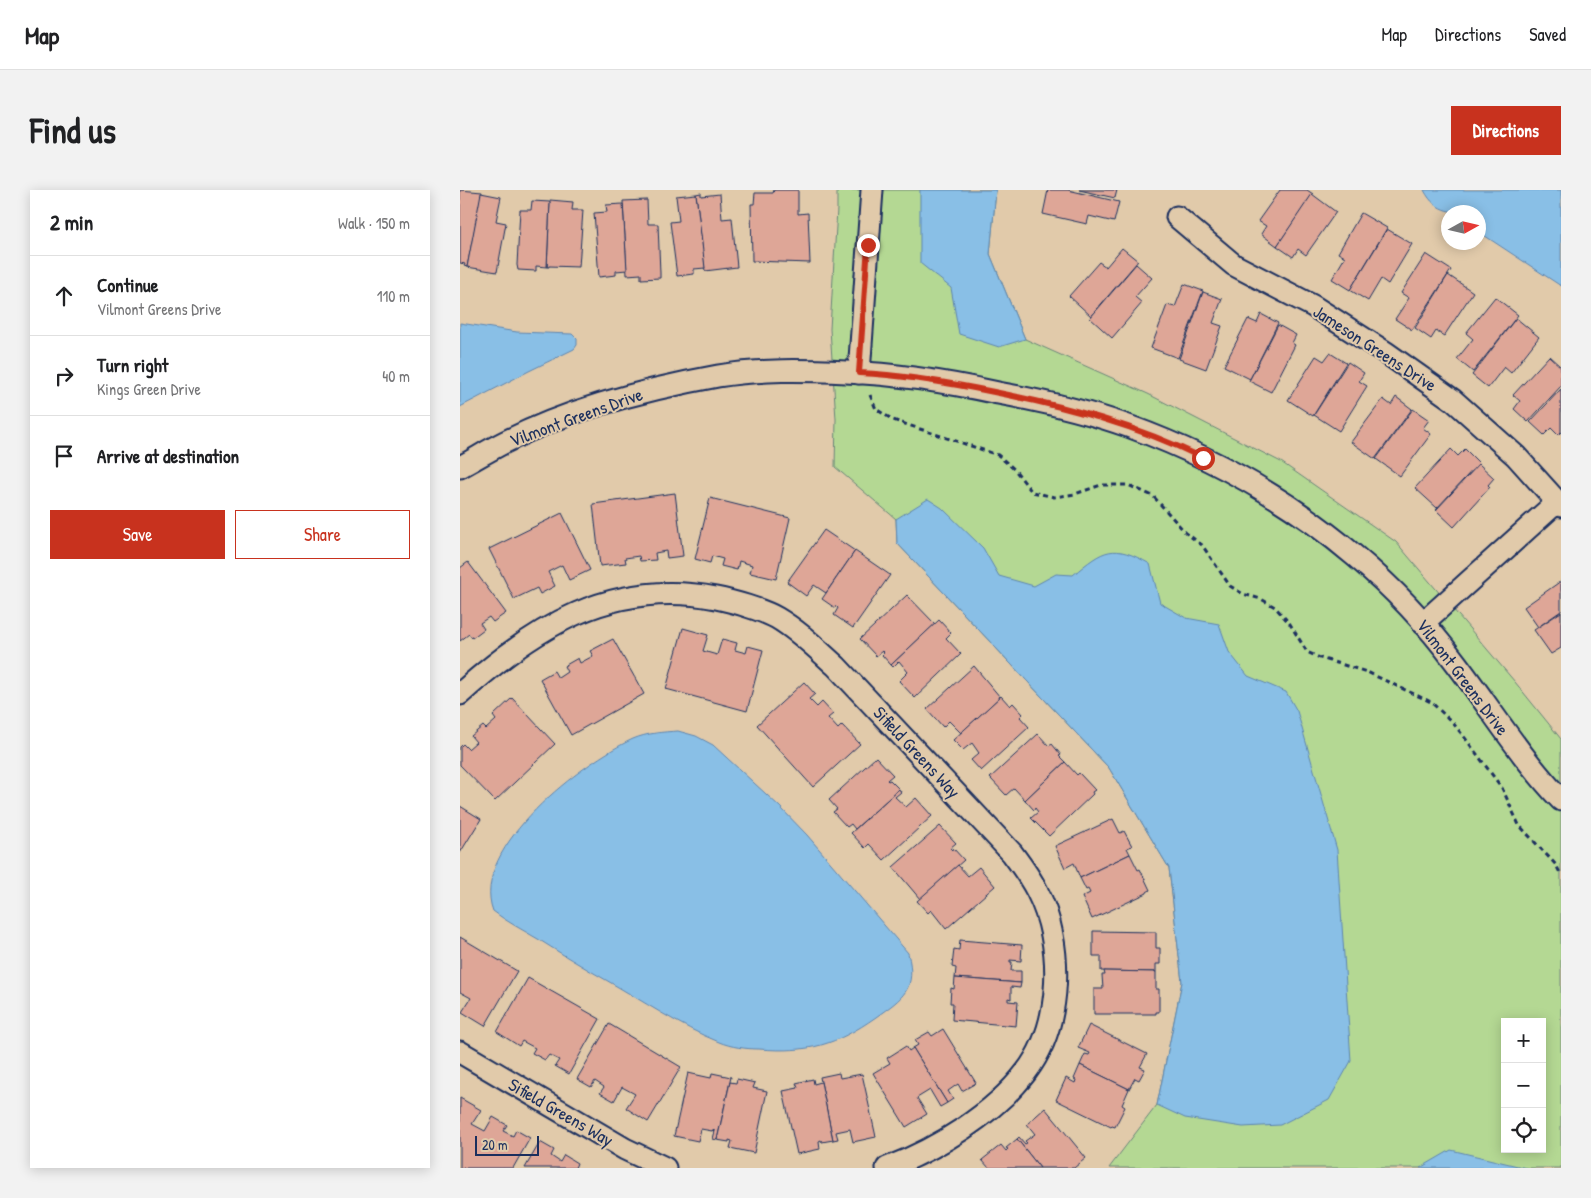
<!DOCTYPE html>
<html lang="en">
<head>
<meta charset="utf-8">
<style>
  :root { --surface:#fff; --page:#f2f2f2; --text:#202124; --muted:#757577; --line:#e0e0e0; --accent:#c8321e }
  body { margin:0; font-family:"Patrick Hand",sans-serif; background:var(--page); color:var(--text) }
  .controls { position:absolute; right:15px; bottom:15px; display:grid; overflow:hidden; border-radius:0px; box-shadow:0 2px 12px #0003 }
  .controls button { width:45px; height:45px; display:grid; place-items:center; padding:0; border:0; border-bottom:1px solid var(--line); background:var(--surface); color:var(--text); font:25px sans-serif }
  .compass { position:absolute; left:981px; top:15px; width:45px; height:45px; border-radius:50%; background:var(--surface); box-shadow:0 2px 12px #0003; rotate:82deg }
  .scale { position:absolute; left:15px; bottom:12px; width:64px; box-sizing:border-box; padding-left:5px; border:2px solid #1b2f5e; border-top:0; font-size:14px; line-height:18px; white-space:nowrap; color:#1b2f5e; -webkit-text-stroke:4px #e1caaa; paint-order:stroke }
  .stop { position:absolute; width:15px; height:15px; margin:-11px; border:4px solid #c8321e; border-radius:50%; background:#fff }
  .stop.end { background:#c8321e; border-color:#fff; box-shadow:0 1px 5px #0008 }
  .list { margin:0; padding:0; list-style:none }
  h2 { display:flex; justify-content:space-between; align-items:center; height:65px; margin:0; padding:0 20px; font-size:21px }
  h2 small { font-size:16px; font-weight:400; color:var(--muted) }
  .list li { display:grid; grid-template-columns:32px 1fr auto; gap:15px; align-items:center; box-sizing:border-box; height:80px; padding:0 20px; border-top:1px solid var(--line) }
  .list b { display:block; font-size:19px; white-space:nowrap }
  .list p { margin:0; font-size:16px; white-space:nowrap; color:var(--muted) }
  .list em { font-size:16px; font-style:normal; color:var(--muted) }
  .actions { display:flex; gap:10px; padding:15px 20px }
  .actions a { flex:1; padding:11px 0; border:1px solid var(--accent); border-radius:0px; text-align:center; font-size:18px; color:var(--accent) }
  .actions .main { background:var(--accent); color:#fff }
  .icon { flex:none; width:28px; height:28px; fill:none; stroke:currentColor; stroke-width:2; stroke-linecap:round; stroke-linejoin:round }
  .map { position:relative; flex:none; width:1101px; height:978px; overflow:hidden; border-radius:0px }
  header { display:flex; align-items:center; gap:30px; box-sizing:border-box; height:70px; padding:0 25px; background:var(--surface); border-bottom:1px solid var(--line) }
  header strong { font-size:24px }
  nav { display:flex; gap:28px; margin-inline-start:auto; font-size:18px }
  .intro { display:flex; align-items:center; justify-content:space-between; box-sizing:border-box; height:120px; padding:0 30px }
  h1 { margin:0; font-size:35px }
  .button { padding:12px 22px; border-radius:0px; background:var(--accent); color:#fff; font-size:18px; font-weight:700 }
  main { display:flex; gap:30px; padding:0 30px }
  aside { flex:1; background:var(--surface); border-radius:0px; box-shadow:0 2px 12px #0003 }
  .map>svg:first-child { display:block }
</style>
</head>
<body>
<header>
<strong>Map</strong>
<nav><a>Map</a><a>Directions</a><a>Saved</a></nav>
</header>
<div class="intro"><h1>Find us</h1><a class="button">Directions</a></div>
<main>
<aside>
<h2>2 min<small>Walk · 150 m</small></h2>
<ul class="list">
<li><svg class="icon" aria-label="ahead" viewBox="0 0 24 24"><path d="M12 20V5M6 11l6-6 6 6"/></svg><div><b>Continue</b><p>Vilmont Greens Drive</p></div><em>110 m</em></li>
<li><svg class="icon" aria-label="right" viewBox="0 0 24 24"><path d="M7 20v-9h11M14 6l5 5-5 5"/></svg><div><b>Turn right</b><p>Kings Green Drive</p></div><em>40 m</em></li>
<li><svg class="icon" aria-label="arrive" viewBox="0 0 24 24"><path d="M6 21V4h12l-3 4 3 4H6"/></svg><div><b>Arrive at destination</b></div></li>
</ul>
<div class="actions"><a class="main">Save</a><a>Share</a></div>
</aside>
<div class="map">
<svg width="1101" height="978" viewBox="0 0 1101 978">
  <rect width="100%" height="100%" fill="#e1caaa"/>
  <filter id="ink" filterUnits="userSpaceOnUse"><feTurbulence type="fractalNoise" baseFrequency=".02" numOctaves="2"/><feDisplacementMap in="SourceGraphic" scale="10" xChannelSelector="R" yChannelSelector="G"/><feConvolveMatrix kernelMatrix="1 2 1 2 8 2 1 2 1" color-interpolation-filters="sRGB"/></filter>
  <g filter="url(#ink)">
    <path fill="#b4d893" stroke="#688478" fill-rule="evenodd" d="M377 0H536L530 64 565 149 688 204 821 272 936 352 1055 492 1101 549V978H649L697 915 722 792 709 678 649 578 437 353 436 329 375 277 376 229 370 139 377 19ZM1045 832H1082V959H1045Z"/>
    <g fill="#89bfe6" stroke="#5d85b0">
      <path d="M460 0H536L530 64 565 149 539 157 499 144 491 98 460 73Z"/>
      <path d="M964 0H1101V96L1019 42 1018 22C994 22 977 25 964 0Z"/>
      <path d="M0 133 57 142 112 144 117 149V155L114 159 69 181 0 217Z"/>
      <path d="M468 309 482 318 523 358 539 386 574 396 596 384 613 385C644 359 653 353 690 374L700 413 726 428 759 434 769 462 788 486 826 502 837 521 877 660 891 871 869 910 820 935 783 937 725 928 697 915 722 792 709 678 649 578 437 353 436 329Z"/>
      <path d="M218 541 236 546 253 555 320 617 347 645 448 763C457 799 444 807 416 827 376 855 349 863 299 859 286 859 271 857 259 852 219 836 183 811 146 790 123 777 100 763 78 749 63 740 47 732 33 721 9 658 124 571 173 549 187 543 203 542 218 541Z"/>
      <path d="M991 960 1066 978H960Z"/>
    </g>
    <g fill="#dea697" stroke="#1b2f5e">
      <path d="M0 0 22 2 7 77 4 76 5 74 0 73Z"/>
      <path d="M314 0H338V24L348 23 350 73 292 71 291 14H294L295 3H313Z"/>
      <path d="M588 0H608L659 12 654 32 629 26 627 34 583 24Z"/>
      <path d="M619 0H657L655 8Z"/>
      <path d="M820 0H847L853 4 817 56 801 44 806 36 798 31Z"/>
      <path d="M21 3 41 7 36 31 46 33 37 82 7 77Z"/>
      <path d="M241 3V6L260 4 262 29 272 28 277 77 245 81 236 4Z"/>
      <path d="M236 4 245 78 234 79V84L217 86 210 32 219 31 216 6Z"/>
      <path d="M852 4 876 22 846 65 838 59 833 67 817 56Z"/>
      <path d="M90 10 113 12 112 20H123L119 77 89 76V77H87Z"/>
      <path d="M187 10 188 34H198L200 83V88L181 89V84L167 85 163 11Z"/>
      <path d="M72 11 90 12 87 77 76 76V81L58 80 57 75 60 20H71Z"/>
      <path d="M163 14 167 80 156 81V85L139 87 134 23 147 22 146 15Z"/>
      <path d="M901 23 927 38 890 100 872 89 885 67 878 63Z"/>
      <path d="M927 39 952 54 928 94 921 89 908 111 890 100Z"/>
      <path d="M662 58 678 71 631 126 609 106 639 72 646 77Z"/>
      <path d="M966 64 991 80 952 140 935 129 949 108 941 103Z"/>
      <path d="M676 74 692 88 675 107 682 113 652 148 630 128Z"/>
      <path d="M988 85 1013 102 984 146 976 141 971 149 955 138Z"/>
      <path d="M724 94 743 101 718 168 691 158 707 115 715 117Z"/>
      <path d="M743 102 762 109 753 133 762 136 746 179 719 169Z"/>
      <path d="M1035 107 1058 125 1013 182 997 169 1013 149 1006 143Z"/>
      <path d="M801 124 818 133 790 189 764 176 788 129 797 133Z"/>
      <path d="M1056 128 1079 147 1051 183 1044 177 1028 198 1012 185Z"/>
      <path d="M818 135 836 145 832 153 835 155 811 202 789 191Z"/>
      <path d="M870 163 886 173 853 226 828 210 856 166 864 171Z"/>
      <path d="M1089 166 1101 177V196L1068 232 1054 219 1060 211 1053 205Z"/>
      <path d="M888 172 904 183 899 191 907 196 879 241 854 225Z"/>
      <path d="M1101 199V242L1098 245 1091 238 1084 245 1070 232Z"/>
      <path d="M936 207 952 219 915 269 891 252 923 209 931 215Z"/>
      <path d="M953 219 969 230 963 238 971 244 940 286 916 269Z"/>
      <path d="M991 259 998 266 1005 259 1019 273 977 318 955 298Z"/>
      <path d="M1019 274 1034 288 1028 295 1030 297 994 337 976 320Z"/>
      <path d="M215 303 223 366 207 368 206 361 195 363 196 370 180 371 179 366 165 368 166 373 140 376 133 314Z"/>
      <path d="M250 308 330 328 316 389 290 383 292 375 279 371 277 380 261 376 263 369 252 366 250 373 235 369Z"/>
      <path d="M102 323 130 380 109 390 102 375 88 382 95 396 80 404 77 398 54 409 29 359Z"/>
      <path d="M364 340 395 361 366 403 354 395 346 406 327 392Z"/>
      <path d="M395 361 430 385 393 438 374 425 378 418 376 416 375 418 362 409Z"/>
      <path d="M8 372 46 423 33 432 29 427 20 433 24 439 12 448 9 444 0 451V378Z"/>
      <path d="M1101 391V421L1078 437 1064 417Z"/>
      <path d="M447 405 475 434 431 475 422 465 424 463 422 461 416 466 400 449Z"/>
      <path d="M1101 422V458L1091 464 1074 440Z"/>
      <path d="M479 430 491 443 486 448 501 464 455 508 439 491 448 482 439 471 433 477 431 475Z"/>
      <path d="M223 438 248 445 243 461 257 465 262 449 277 453 275 460 286 463 288 456 303 460 287 521 206 499Z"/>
      <path d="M153 449 184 504 111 545 80 489 94 481 98 488 107 482 104 476 118 468 120 473 133 466 130 461Z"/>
      <path d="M514 476 540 507 501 543 489 531 483 537 467 519Z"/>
      <path d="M344 492 355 504 349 509 357 517 362 512 373 524 368 528 378 539 382 535 400 554 353 597 297 535Z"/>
      <path d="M541 506 550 516 553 513 563 524 560 527 569 537 521 581 511 570 519 563 512 553 503 560 493 550Z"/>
      <path d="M52 508 95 554 35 611 0 575V557L3 554 8 559 16 552 11 546 23 536 26 539 36 530 33 526Z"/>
      <path d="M578 544 589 556 592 554 601 565 599 566 605 572 565 610 554 598 546 605 530 588Z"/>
      <path d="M416 567 433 585 427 590 428 591 430 590 439 599 395 639 391 634 387 637 373 622 377 619 369 610Z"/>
      <path d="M605 572 617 585 619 583 635 600 632 602 633 604 589 646 571 628 578 622 575 618 574 620 565 610Z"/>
      <path d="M439 599 441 602 435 607 446 617 456 608 472 626 424 670 409 654 405 658 391 643Z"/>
      <path d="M0 616 21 629 0 663Z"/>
      <path d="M653 629 660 643 664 641 672 656 667 658 670 664 620 688 614 673 605 678 595 656Z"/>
      <path d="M480 636 496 653 490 658 492 660 493 658 504 670 460 709 433 677Z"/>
      <path d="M670 664 678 680 680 679 690 700 687 702V703L632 729 622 707 630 703 628 699 626 700 620 688Z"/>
      <path d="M498 675 508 686 519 677 535 696 486 739 471 720 468 723 457 711Z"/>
      <path d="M633 741 696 742V758H700V774H696V782L641 781V766H633Z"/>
      <path d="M0 747 57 781 25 836 2 822 11 808 0 802Z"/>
      <path d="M500 750 562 755 561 771 550 770V772H552L551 781H561V793L495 788 496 778 492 777 494 759 499 760Z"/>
      <path d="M644 781 696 782V799H699V822H696V824H634V799H643L642 785H645Z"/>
      <path d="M68 788 140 829 109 884 95 876 99 870 89 865 85 870 72 863 75 858 62 851 59 856 37 842Z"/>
      <path d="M495 788 561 793 560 798 551 797V809L548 808V811L558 812 556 836 492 830 493 813H490L491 798 494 799Z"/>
      <path d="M149 834 221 877 188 932 166 918 175 904 162 897 154 911 140 903 144 897 135 891 131 897 117 889Z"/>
      <path d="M629 835 687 864 680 877 685 879 679 890 675 888 669 899 620 875 625 864 629 865 630 863 618 858Z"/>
      <path d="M483 839 516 893 502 901 498 894 488 901 493 909 487 913 453 858 458 855 455 850 469 842 472 846Z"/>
      <path d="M446 856 449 861 453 858 487 913 480 917 470 900 457 908 467 924 446 937 413 883 430 873 427 868Z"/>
      <path d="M620 875 669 899 662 915 665 917 655 937 652 936 651 937 596 910 606 888 615 893 616 890 614 889Z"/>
      <path d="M228 883 251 888 252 883 271 887 257 950 253 949 255 941 252 940V941L241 939 238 951 214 946Z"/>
      <path d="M379 883 380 888 402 884 416 947 393 952 390 939 376 942 378 949 373 950 360 887Z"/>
      <path d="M277 889 295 893 293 898 307 901 294 963 270 958 272 951 269 950V952L257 950 270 892 276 893Z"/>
      <path d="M353 889 354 894 361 892 373 950 362 952 361 950 359 951 360 959 337 964 323 901 338 898 336 893Z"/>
      <path d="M0 908 21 920 12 934 25 941 33 927 47 935 43 941 53 946 56 940 70 948 53 978H0Z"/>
      <path d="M585 918 626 968 614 978H580L557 949 559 947 565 954 567 953 565 951 575 944 567 934Z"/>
      <path d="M557 949 580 978H529L522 970 541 955 546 961 548 959 546 958Z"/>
      <path d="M80 952 94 960 91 966 100 972 104 965 117 973 115 978H65Z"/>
    </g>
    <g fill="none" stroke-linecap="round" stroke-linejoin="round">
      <g stroke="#1b2f5e" stroke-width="25">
        <g id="minor">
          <path d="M717 27 774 75 853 116 925 162 993 210 1056 266 1101 316"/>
          <path d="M399 183 412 0"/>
          <path d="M0 277C15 269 29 260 45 252 109 219 187 199 258 186 300 179 344 180 386 182 437 184 488 192 538 203 582 211 626 221 668 236 751 266 828 309 895 366 932 397 967 434 996 473 1031 519 1061 568 1101 610"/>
          <path d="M963 433 1097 312"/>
          <path d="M0 504C74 437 152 388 256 408 272 411 303 420 317 428 339 441 357 459 376 476L552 663C561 675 570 687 577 701 604 753 603 834 566 882 534 924 477 959 427 978"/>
          <path d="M0 862 165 959 205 978"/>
        </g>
      </g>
      <path stroke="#1b2f5e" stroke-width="3" stroke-dasharray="5 4" stroke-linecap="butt" d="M410 205 416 219 433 230 538 265 555 280 572 302 594 307 615 304 641 295H668L693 306 726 343 742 355 770 396 783 404 801 409 815 417 830 434 847 462 860 468 907 482 971 512 993 533 1005 548 1042 598 1059 635 1096 675 1101 685"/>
      <use href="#minor" stroke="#e1caaa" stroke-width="21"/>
    </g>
  </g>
  <g fill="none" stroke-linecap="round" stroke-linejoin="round" filter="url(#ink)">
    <path stroke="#c8321e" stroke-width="6" d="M408 55 399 183C445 185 490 193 534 202 608 217 676 235 743 268"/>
  </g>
  <g text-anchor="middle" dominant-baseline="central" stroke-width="4" stroke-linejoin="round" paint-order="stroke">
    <g font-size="18" fill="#1b2f5e" stroke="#e1caaa">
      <text transform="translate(915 158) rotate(33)">Jameson Greens Drive</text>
      <text transform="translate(116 227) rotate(-20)">Vilmont Greens Drive</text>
      <text transform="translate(1003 487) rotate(53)">Vilmont Greens Drive</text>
      <text transform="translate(457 562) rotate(47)">Sifield Greens Way</text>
      <text transform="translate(101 922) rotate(30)">Sifield Greens Way</text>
    </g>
  </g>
</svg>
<div class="controls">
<button>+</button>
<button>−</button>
<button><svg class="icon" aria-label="locate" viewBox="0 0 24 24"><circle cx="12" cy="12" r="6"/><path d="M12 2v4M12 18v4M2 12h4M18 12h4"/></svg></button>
</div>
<svg class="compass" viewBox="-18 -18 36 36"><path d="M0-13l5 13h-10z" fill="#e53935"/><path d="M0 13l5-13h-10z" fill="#757577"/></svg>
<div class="scale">20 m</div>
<div class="stop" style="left:743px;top:268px"></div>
<div class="stop end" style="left:408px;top:55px"></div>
</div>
</main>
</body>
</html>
